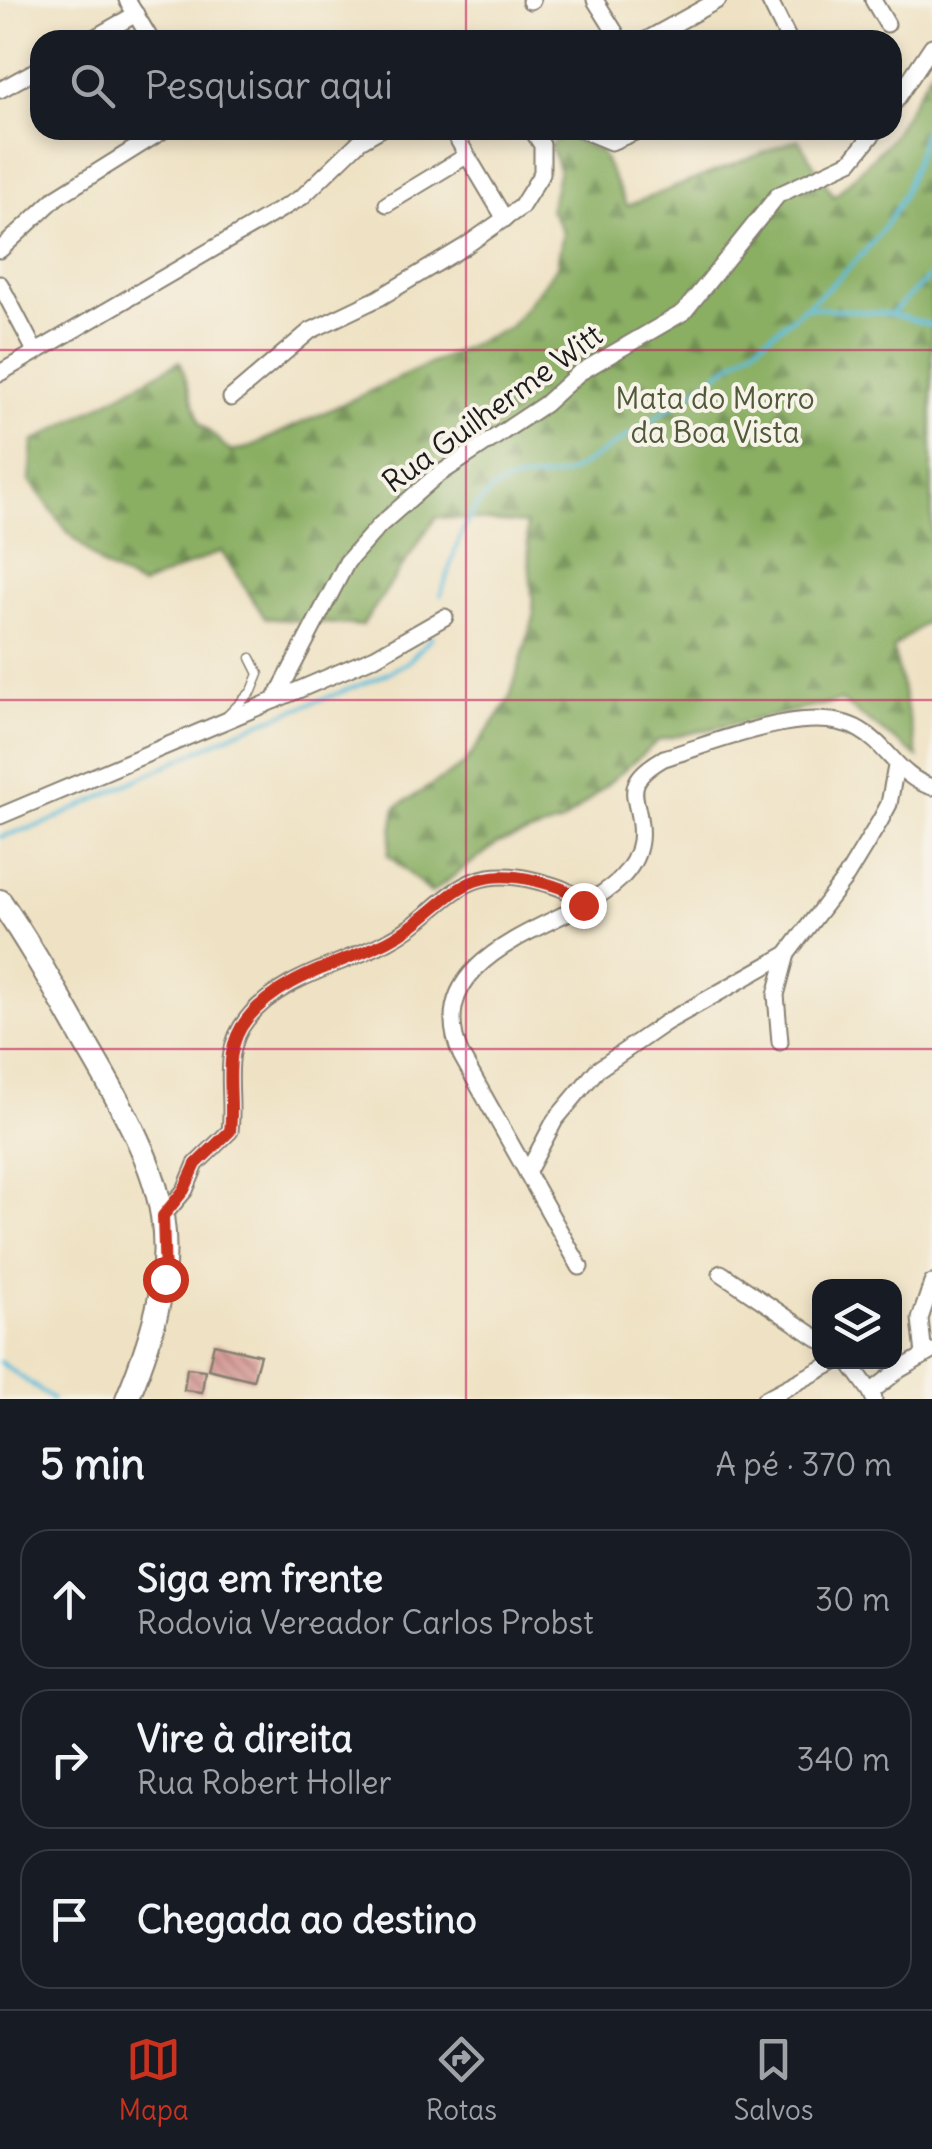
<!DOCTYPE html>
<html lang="pt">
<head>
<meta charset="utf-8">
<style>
  :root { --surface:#171b24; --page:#242831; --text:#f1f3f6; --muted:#9ea1a6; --line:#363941; --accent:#c8321e }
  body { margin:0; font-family:Delius,sans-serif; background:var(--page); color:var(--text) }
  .controls { position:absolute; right:30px; bottom:30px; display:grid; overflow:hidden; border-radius:20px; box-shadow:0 5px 15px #0003 }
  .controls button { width:90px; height:90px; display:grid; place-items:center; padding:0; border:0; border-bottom:2px solid var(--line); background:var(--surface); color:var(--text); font:50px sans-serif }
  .stop { position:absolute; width:30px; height:30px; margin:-22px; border:8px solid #c8321e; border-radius:50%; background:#fff }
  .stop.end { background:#c8321e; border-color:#fff; box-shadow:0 2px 10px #0008 }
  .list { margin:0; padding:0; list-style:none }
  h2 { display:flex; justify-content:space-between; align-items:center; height:130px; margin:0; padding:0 40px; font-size:42px }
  h2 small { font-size:32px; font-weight:400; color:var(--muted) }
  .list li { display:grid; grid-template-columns:65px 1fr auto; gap:30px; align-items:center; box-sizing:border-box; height:140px; margin:0 20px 20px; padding:0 20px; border:2px solid var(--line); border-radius:30px }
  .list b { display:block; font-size:38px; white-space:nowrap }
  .list p { margin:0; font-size:32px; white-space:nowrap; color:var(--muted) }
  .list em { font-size:32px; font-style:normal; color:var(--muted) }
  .icon { flex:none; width:55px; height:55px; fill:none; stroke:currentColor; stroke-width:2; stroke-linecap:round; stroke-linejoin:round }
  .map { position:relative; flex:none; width:932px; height:1399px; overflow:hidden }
  .search { position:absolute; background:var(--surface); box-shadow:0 5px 15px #0003; left:30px; right:30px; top:30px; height:110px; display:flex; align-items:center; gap:25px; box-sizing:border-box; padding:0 35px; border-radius:30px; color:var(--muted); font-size:38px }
  .sheet { height:610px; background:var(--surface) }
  nav { display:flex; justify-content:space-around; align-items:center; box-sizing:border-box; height:140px; border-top:2px solid var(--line); background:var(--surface); font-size:28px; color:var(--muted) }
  nav a { display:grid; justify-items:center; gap:5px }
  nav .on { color:var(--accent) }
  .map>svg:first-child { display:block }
</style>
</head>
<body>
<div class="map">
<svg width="932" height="1399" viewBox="0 0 932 1399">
  <defs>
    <pattern id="forest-firs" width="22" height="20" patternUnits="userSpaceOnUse" patternTransform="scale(2.5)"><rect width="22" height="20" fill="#8aaf64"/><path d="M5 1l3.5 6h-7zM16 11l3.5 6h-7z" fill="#708e52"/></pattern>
    <pattern id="building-back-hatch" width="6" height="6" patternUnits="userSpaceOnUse" patternTransform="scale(2.5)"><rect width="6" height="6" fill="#d69b98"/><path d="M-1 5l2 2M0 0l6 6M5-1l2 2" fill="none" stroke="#ad7e7b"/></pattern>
  </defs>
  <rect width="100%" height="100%" fill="#f7f3e8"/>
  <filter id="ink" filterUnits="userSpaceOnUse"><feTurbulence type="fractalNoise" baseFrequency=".01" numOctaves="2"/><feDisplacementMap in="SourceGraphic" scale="20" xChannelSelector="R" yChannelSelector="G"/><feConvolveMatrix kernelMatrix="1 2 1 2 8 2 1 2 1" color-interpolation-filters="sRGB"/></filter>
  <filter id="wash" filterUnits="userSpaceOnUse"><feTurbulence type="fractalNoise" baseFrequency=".0048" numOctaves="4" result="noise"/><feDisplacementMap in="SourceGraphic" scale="40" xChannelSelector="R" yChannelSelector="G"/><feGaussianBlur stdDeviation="2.25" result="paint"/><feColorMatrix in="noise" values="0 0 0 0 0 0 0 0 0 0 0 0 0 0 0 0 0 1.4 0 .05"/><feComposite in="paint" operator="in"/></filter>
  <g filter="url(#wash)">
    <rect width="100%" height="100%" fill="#efe2c4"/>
    <path fill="url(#forest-firs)" stroke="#536640" stroke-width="2.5" d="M932 69V617L893 648 918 757 841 701 659 740 562 823 498 843 431 893 388 855 396 807 464 765 509 700 534 617 526 524 436 517 362 626 265 618 221 551 141 586 104 567 67 531 30 481 33 442 180 361 200 423 231 452 247 448 510 327 557 266 563 231 550 209 559 169 550 145 564 134 600 151 627 206 798 139 834 197 889 141Z"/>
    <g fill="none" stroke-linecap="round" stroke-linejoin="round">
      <g stroke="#5dbddb" stroke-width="4">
        <path d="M806 307 891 314 932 325"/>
        <path d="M892 313 932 274"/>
        <path d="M441 595C453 559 461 519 489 493 513 472 549 485 576 469 639 431 699 388 758 344 807 307 862 265 894 212 913 180 921 139 932 104"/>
        <path d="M0 837 44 824 241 730 378 678 408 662 432 637"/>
        <path d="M0 1362 52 1399"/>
      </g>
    </g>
    <g id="blocks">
      <g fill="url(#building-back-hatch)">
        <path d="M214 1344 260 1355 253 1380 208 1369Z"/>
        <path d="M187 1368 205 1370 202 1392 184 1390Z"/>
      </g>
    </g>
  </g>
  <g filter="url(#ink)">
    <use href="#blocks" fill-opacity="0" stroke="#867f70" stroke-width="2.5"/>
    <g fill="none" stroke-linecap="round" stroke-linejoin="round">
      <g stroke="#867f70" stroke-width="11">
        <path id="service" d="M228 715 252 691 259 674 251 658"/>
      </g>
      <g stroke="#867f70" stroke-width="19">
        <g id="minor">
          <path d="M127 0 151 40"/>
          <path d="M595 0 620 40"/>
          <path d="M769 0 789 40"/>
          <path d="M873 0 887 24"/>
          <path d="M530 1 532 0"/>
          <path d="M90 40 136 14"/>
          <path d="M646 40 718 0"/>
          <path d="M0 90 40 68"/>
          <path d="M892 106 932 46"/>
          <path d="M452 130 505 219"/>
          <path d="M582 130 611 142 640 130"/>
          <path d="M387 204 466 156"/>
          <path d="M0 250 57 197 164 130"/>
          <path d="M0 284 35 351"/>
          <path d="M0 373 302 197 360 141 379 130"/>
          <path d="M231 398 310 331 379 298 464 247 521 207 542 173V145L532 130"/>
          <path d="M275 700 375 657 445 617"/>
          <path d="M0 816 275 700 347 562 380 525 435 477 545 404 579 373 684 312 778 195 851 161 876 130"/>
          <path d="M780 1042 776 995 787 954"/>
          <path d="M527 1173 555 1120 597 1070 665 1023 787 954 846 877 880 821 889 804 896 766"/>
          <path d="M163 1216 185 1190 196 1164 230 1131C235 1093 220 1052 247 1019 281 976 342 965 388 941 445 912 458 859 537 881 556 886 571 889 583 905 608 891 636 873 640 841 645 800 613 787 664 758 716 743 810 701 860 730 889 746 898 777 932 787"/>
          <path d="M580 1267 461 1055C424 969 523 936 583 905"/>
          <path d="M721 1273 820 1340"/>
          <path d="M924 1355 920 1319 932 1283"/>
          <path d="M849 1362 871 1392"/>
          <path d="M765 1399 835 1362"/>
          <path d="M874 1399 871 1392 899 1370 932 1351"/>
        </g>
      </g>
      <g stroke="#867f70" stroke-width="26">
        <path id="primary" d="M0 901C32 947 59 997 87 1046 169 1186 192 1243 127 1399"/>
      </g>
      <use href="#service" stroke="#fff" stroke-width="8"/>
      <use href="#minor" stroke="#fff" stroke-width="15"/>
      <use href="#primary" stroke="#fff" stroke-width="22"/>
    </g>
  </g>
  <g fill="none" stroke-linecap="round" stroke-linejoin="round" filter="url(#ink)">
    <path stroke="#c8321e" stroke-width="12" d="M165 1279 163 1216 184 1190 196 1164 230 1131C235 1093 220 1052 247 1019 281 976 342 964 388 941 446 911 458 860 537 881 556 886 571 889 583 905"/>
  </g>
  <path fill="none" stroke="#c2185b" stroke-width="2.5" stroke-opacity="0.55" d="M466 0V40M466 130V1399M0 350H932M0 700H932M0 1049H932"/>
  <g text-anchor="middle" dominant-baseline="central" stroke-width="8" stroke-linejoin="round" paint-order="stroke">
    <g font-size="30" fill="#4f593a" stroke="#f7f3e8">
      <text x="715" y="398">Mata do Morro<tspan x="715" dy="34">da Boa Vista</tspan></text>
    </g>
    <g font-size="30" fill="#1c1c1c" stroke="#f7f3e8">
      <text transform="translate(492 408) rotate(-36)">Rua Guilherme Witt</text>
    </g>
  </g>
</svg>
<div class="controls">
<button><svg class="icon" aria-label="layers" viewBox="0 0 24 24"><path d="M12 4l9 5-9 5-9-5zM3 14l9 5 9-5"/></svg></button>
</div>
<div class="stop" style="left:165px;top:1279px"></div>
<div class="stop end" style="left:583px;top:905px"></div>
<div class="search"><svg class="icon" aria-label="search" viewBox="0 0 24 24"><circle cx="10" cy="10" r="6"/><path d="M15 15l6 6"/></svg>Pesquisar aqui</div>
</div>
<section class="sheet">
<h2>5 min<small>A pé · 370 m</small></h2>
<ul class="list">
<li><svg class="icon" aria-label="ahead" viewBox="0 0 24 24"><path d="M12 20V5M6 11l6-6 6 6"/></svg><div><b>Siga em frente</b><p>Rodovia Vereador Carlos Probst</p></div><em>30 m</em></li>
<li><svg class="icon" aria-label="right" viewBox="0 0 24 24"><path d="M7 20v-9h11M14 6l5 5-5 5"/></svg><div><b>Vire à direita</b><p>Rua Robert Holler</p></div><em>340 m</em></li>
<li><svg class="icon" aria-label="arrive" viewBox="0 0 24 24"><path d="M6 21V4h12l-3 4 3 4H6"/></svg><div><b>Chegada ao destino</b></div></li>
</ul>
</section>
<nav>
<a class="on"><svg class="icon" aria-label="map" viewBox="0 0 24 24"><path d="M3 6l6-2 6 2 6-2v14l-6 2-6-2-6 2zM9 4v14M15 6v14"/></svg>Mapa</a>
<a><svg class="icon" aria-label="directions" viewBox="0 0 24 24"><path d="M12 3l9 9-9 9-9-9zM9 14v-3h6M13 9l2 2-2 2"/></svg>Rotas</a>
<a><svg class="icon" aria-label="saved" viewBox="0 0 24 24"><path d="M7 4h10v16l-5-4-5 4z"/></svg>Salvos</a>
</nav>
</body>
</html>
